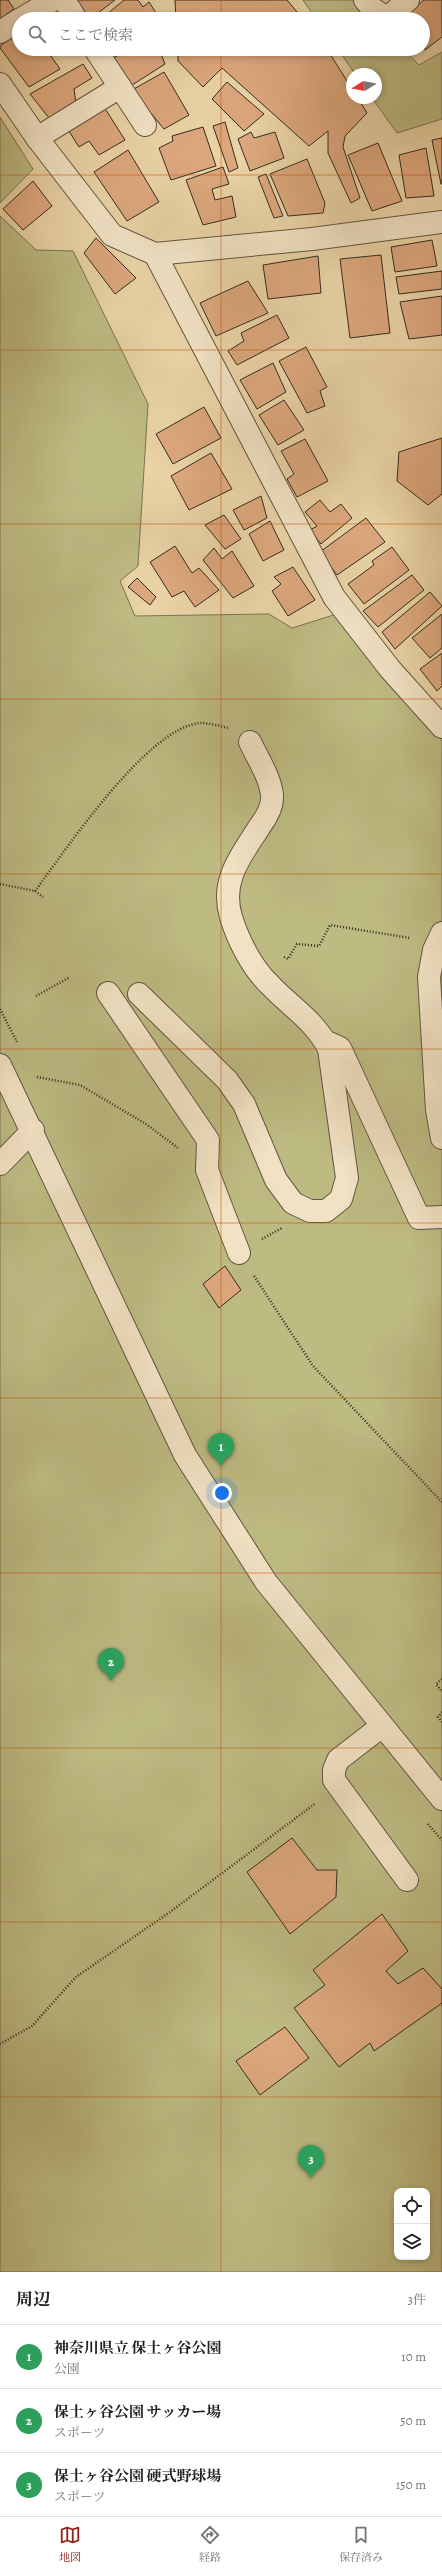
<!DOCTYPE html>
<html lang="ja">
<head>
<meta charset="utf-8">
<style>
  :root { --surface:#fff; --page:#f2f2f2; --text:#202124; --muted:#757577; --line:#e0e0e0; --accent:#8f2418 }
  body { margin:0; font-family:Alegreya,"Noto Serif JP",serif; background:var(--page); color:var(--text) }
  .controls { position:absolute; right:12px; bottom:12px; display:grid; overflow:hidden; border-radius:8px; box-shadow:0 2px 6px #0003 }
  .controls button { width:36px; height:36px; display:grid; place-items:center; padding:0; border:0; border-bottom:1px solid var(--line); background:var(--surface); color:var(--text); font:20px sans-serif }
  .compass { position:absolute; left:346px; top:68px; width:36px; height:36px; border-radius:50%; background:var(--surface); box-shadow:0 2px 6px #0003; rotate:259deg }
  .you { position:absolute; left:222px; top:1493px; width:14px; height:14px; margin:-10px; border:3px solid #fff; border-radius:50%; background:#1a73e8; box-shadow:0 0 0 6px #1a73e833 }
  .badge { display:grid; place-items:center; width:26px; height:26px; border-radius:50%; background:var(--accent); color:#fff; font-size:13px; font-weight:700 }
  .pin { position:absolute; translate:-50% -33px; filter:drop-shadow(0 1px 2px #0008) }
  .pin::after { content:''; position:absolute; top:21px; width:14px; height:12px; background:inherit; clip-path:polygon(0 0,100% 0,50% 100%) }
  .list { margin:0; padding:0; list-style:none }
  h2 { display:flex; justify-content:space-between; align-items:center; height:52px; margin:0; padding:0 16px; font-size:17px }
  h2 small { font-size:13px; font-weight:400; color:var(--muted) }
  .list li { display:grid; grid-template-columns:26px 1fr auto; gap:12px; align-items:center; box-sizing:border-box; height:64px; padding:0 16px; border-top:1px solid var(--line) }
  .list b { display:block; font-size:15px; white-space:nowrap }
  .list p { margin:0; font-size:13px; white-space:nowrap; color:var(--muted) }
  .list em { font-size:13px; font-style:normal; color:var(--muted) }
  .icon { flex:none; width:22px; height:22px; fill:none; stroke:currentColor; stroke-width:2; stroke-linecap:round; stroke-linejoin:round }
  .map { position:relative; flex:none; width:442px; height:2272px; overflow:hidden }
  .search { position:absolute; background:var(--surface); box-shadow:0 2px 6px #0003; left:12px; right:12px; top:12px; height:44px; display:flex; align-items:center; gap:10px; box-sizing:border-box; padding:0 14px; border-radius:22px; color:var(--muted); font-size:15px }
  .sheet { height:244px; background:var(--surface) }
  nav { display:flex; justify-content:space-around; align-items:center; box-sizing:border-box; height:56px; border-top:1px solid var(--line); background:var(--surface); font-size:11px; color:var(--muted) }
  nav a { display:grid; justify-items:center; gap:2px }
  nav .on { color:var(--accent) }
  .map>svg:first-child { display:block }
</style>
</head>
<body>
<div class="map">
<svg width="442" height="2272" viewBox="0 0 442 2272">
  <rect width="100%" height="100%" fill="#e9d3a5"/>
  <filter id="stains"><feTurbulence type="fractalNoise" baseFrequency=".005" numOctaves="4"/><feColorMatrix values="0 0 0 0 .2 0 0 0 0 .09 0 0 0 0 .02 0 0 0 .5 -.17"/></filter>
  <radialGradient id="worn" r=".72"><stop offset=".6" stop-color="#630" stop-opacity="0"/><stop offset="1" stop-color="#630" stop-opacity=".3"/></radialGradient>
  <g fill="#bdba82" stroke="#7a7352" fill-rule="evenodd">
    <path d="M303 0H354L373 19H316Z"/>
    <path d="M338 49H403L419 65 442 52V119L397 133 372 98H376V74H355Z"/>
    <path d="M0 117 33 169 0 203Z"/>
    <path d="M0 216 36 250 73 251 148 404 138 566 120 581 135 616 269 614 292 628 340 613 397 689 442 741V2272H0ZM397 2191H427V2257H397Z"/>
  </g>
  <g fill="#dca77d" stroke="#362c23">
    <path d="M0 0H8L14 9 0 19Z"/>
    <path d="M76 0H115L90 19Z"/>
    <path d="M124 0H138L143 7 149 2 160 19H101Z"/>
    <path d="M175 0H287L303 19H176Z"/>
    <path d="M424 0H442V37L425 50 423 19H400Z"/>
    <path d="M19 33V49H46L60 69 29 87 0 48V46Z"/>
    <path d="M128 49H159L165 64 129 87 112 59Z"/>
    <path d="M178 49H327L352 89V98H358L367 113 345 136 343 147 360 198 351 203 328 153V131L309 146 222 68 203 87 178 61Z"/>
    <path d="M83 64 92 78 74 89 76 104 49 118 30 94Z"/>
    <path d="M164 72 189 115 164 129 132 90Z"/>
    <path d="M227 82 264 114 244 131 212 99Z"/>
    <path d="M104 107 125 140 99 155 89 141 79 147 67 128Z"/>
    <path d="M225 122 238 168 229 172 213 126Z"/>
    <path d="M203 127 216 166 171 180 159 148 173 141 172 136Z"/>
    <path d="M251 132 254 138 275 132 284 158 250 171 238 139Z"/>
    <path d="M442 138V184H441L432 140Z"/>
    <path d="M378 143 402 201 372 211 348 155Z"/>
    <path d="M426 148 434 196 406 198 399 155Z"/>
    <path d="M128 150 159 202 127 221 94 172Z"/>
    <path d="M307 159 325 203 323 213 288 216 270 174Z"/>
    <path d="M223 167 229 184 212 189 215 200 232 196 236 217 203 225 186 180Z"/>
    <path d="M266 174 283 216 274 218 258 177Z"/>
    <path d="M33 181 52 206 23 230 3 209Z"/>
    <path d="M96 238 136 278 115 294 84 253Z"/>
    <path d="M432 240 437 266 395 272 391 247Z"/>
    <path d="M381 255 390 333 350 338 340 259Z"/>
    <path d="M318 256 321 293 268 299 263 265Z"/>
    <path d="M442 271V289L399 294 396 277Z"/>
    <path d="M248 281 268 313 216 336 200 303Z"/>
    <path d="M442 296V335L409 339 400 302Z"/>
    <path d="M277 315 289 338 237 365 228 351 244 341 241 333Z"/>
    <path d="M306 347 327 387 320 391 325 406 307 413 279 361Z"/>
    <path d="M273 363 286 392 257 409 240 380Z"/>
    <path d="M284 400 304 430 278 445 259 415Z"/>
    <path d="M204 407 221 438 173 464 156 434Z"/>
    <path d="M442 438V494L428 505 397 481 399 452Z"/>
    <path d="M305 439 328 481 297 497 287 479 294 474 281 451Z"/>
    <path d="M211 453 232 489 189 510 171 476Z"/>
    <path d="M261 496 267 518 244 530 233 510Z"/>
    <path d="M320 500 330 512 341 504 352 518 321 544 310 530 317 526 305 512Z"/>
    <path d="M224 515 241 539 225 549 205 525Z"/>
    <path d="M366 518 385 542 337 575 320 552Z"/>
    <path d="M270 521 284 550 263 561 249 534Z"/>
    <path d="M175 546 192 573 199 568 219 590 195 607 184 591 172 597 150 562Z"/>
    <path d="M392 547 409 570 364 604 348 584 374 565 372 561Z"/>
    <path d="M214 548 222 559 232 551 254 586 233 598 203 560Z"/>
    <path d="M293 567 315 600 288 616 272 591 281 584 274 577Z"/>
    <path d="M412 575 424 590 378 627 363 611Z"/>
    <path d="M137 578 156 597 150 605 128 587Z"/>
    <path d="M430 592 442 606 395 649 382 632Z"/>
    <path d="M442 614V648L430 658 412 638Z"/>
    <path d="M442 653V686L437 691 420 669Z"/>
    <path d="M225 1266 241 1290 219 1308 203 1284Z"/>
    <path d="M292 1838 317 1870H337L336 1897 290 1934 247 1872Z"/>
    <path d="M382 1914 408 1951 386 1971 398 1984 423 1968 442 1989V2003L374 2051 370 2043 339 2067 294 2008 325 1985 313 1970Z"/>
    <path d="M285 2027 309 2058 260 2095 236 2061Z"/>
  </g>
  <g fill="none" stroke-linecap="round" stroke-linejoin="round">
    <g stroke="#635644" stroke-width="24">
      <g id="minor">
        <path d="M64 0 76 19"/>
        <path d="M365 0 373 9 387 18 408 0"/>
        <path d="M21 19 53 0"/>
        <path d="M0 32 19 20"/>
        <path d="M95 49 145 125"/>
        <path d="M0 84 37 138 112 235 155 254 312 239 442 222"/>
        <path d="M37 138 120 87"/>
        <path d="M155 254 334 597 390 669 442 727"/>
        <path d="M442 933 434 950 429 977 437 1110 442 1138"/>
        <path d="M108 993 208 1140 207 1170 239 1253"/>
        <path d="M139 994 227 1080 244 1104 276 1180 293 1203 310 1211H326L341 1199 347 1178 329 1049C314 1020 292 1008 270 985 252 968 238 940 231 917 220 880 241 856 260 826 266 818 273 806 272 795 270 777 258 759 250 742"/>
        <path d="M329 1043 340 1048 419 1218 442 1217"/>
        <path d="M0 1065 185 1455 266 1582 442 1799"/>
        <path d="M0 1164 33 1130"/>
        <path d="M382 1726 338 1760 334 1770V1780L407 1880"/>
      </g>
    </g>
    <g stroke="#362c23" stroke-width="2.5" stroke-dasharray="1 2" stroke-linecap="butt">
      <path d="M0 884 35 891 43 897"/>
      <path d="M35 891C66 850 148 726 201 723 209 723 220 726 228 728"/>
      <path d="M284 957 288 959 297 944 319 946 330 925 410 938"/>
      <path d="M36 996 70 977"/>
      <path d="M0 1009 17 1042"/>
      <path d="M37 1077 80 1085 146 1124 178 1148"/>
      <path d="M262 1239 282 1228"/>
      <path d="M254 1276 313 1366 442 1502"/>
      <path d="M442 1679 436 1684 442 1692"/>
      <path d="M442 1712 438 1717 442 1722"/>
      <path d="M428 1824 442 1840"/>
      <path d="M0 2044 32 2026 76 1977 170 1912 316 1803"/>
    </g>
    <use href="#minor" stroke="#f1e2c4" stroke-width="22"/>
  </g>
  <path fill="none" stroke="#c45011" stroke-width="1" stroke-opacity="0.55" d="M221 0V19M221 49V2272M0 175H442M0 350H442M0 524H442M0 699H442M0 874H442M0 1049H442M0 1223H442M0 1398H442M0 1573H442M0 1748H442M0 1922H442M0 2097H442"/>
  <rect width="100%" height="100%" filter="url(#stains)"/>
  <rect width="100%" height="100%" fill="url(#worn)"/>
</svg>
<div class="controls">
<button><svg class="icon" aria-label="locate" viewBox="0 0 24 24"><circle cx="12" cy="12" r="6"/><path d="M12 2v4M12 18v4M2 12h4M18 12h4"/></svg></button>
<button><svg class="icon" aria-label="layers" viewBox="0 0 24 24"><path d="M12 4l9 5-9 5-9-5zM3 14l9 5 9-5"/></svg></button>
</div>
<svg class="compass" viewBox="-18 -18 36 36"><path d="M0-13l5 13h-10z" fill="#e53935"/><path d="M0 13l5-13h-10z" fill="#757577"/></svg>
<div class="you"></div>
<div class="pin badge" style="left:221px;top:1466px;background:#2e9e5b">1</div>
<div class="pin badge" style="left:111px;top:1681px;background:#2e9e5b">2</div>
<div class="pin badge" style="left:311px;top:2178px;background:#2e9e5b">3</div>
<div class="search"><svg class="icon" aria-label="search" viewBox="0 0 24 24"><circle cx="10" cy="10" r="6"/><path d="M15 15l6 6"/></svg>ここで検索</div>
</div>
<section class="sheet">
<h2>周辺<small>3件</small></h2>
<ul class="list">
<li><span class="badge" style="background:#2e9e5b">1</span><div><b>神奈川県立 保土ヶ谷公園</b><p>公園</p></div><em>10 m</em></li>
<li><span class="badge" style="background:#2e9e5b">2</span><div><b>保土ヶ谷公園 サッカー場</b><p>スポーツ</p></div><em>50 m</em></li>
<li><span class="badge" style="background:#2e9e5b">3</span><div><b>保土ヶ谷公園 硬式野球場</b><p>スポーツ</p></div><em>150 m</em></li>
</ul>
</section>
<nav>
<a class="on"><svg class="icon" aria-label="map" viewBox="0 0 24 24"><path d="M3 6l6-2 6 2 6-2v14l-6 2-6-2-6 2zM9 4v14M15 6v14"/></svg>地図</a>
<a><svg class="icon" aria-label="directions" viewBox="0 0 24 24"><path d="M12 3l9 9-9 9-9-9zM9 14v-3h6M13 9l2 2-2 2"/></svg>経路</a>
<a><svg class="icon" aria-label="saved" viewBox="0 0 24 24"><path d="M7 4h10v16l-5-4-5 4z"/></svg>保存済み</a>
</nav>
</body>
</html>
